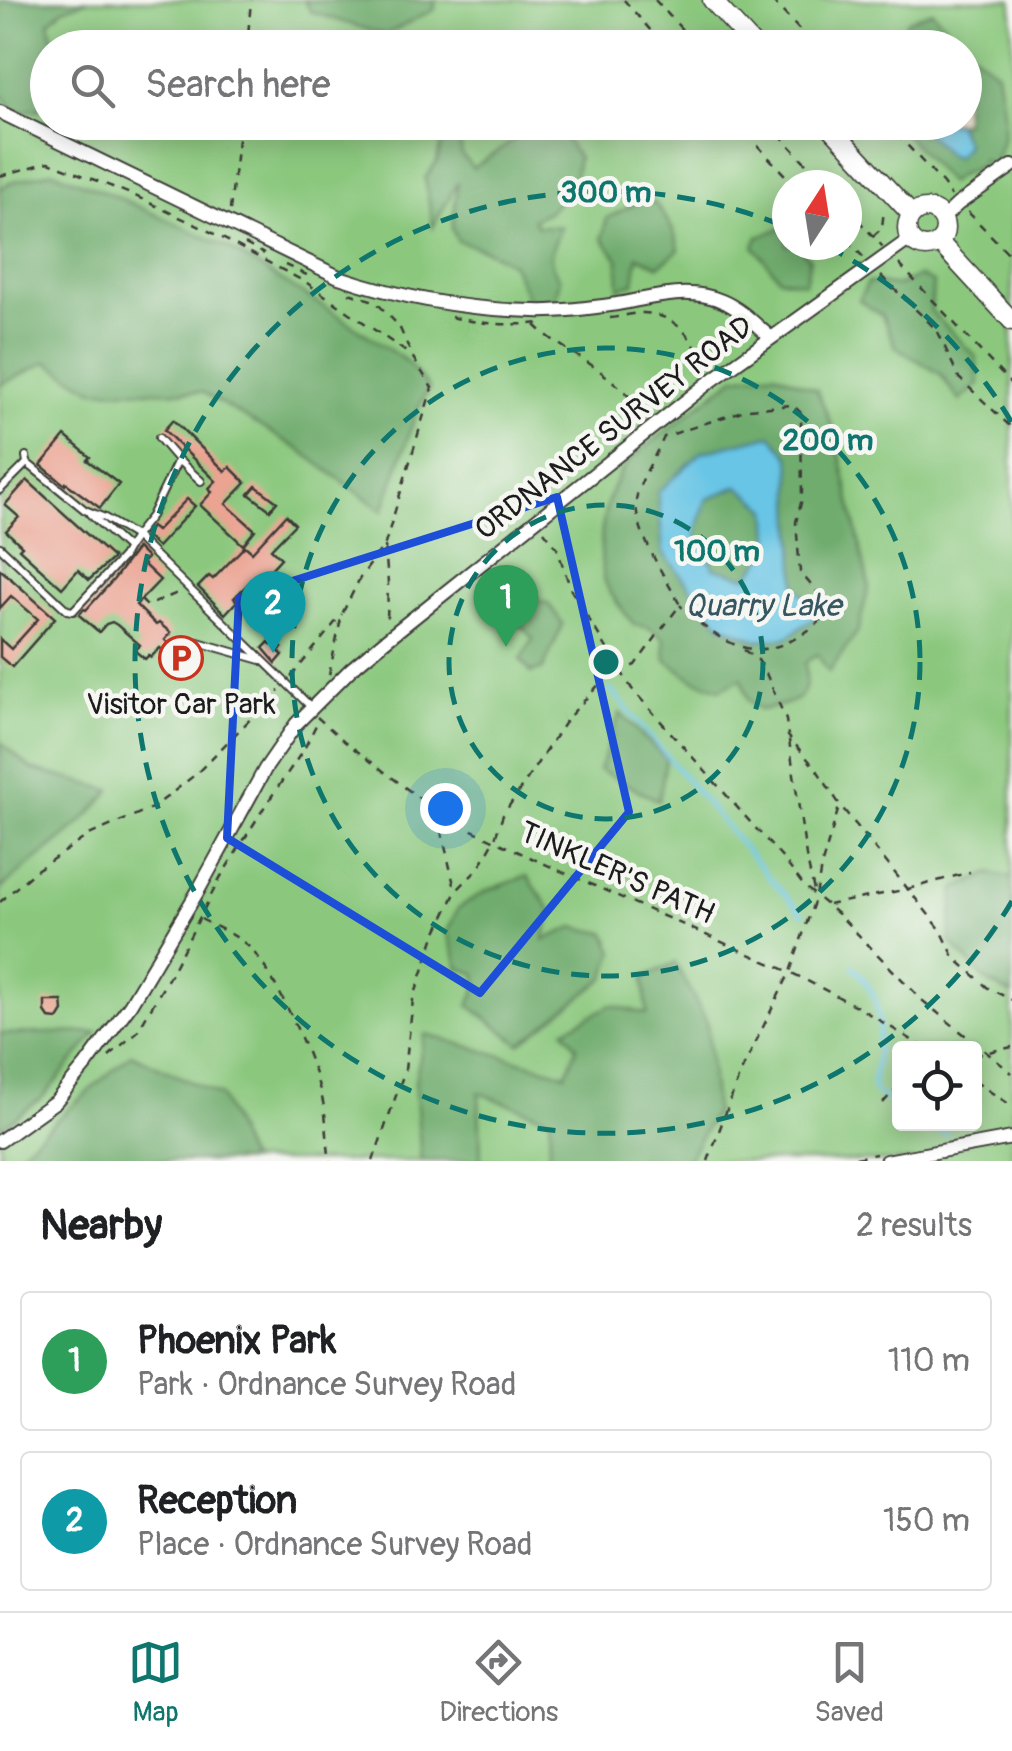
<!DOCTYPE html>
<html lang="en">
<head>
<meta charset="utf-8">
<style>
  :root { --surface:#fff; --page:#f2f2f2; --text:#202124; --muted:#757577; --line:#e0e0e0; --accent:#0f766e }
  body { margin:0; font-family:Pangolin,sans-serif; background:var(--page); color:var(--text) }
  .controls { position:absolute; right:30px; bottom:30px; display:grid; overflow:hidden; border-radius:10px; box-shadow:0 5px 25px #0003 }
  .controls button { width:90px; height:90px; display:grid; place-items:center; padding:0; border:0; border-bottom:2px solid var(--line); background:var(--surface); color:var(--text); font:50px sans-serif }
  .compass { position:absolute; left:772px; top:170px; width:90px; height:90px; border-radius:50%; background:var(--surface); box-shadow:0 5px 25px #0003; rotate:12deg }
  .you { position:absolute; left:445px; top:808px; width:35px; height:35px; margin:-25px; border:8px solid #fff; border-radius:50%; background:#1a73e8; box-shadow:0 0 0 15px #1a73e833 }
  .badge { display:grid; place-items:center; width:65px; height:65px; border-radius:50%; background:var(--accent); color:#fff; font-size:32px; font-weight:700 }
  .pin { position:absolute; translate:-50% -82px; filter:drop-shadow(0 2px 5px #0008) }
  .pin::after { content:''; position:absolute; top:52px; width:35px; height:30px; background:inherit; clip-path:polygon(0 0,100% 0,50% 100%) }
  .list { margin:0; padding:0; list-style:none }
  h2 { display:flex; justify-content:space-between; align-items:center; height:130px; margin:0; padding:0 40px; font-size:42px }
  h2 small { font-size:32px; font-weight:400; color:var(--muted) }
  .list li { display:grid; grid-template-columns:65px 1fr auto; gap:30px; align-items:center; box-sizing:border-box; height:140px; margin:0 20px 20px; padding:0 20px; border:2px solid var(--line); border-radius:10px }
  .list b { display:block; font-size:38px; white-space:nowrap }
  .list p { margin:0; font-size:32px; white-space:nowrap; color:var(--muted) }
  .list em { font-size:32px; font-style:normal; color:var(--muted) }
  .icon { flex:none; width:55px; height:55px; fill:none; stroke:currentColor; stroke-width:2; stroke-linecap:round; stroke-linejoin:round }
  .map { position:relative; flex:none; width:1012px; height:1161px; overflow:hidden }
  .search { position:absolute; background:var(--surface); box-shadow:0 5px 25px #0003; left:30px; right:30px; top:30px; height:110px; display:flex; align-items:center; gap:25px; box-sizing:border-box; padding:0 35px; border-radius:55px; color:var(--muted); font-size:38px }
  .sheet { height:450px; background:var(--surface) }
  nav { display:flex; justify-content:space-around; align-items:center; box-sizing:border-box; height:140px; border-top:2px solid var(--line); background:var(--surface); font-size:28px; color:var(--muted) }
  nav a { display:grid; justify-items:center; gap:5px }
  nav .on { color:var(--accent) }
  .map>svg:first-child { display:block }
</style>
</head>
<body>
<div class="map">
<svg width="1012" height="1161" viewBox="0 0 1012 1161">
  <rect width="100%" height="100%" fill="#f6f6f2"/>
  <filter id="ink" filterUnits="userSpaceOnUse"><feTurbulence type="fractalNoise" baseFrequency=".01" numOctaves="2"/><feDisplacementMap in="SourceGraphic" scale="20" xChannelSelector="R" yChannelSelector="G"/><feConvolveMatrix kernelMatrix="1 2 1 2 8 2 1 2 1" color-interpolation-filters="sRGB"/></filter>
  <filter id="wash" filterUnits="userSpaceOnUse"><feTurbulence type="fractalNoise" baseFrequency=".0048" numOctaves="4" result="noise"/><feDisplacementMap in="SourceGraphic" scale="40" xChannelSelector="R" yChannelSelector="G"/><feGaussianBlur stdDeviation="2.25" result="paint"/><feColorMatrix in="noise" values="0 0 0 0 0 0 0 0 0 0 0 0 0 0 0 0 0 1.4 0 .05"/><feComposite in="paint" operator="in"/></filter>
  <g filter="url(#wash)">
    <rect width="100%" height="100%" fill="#f4e6d2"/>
    <path fill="#8bc87e" stroke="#54724d" stroke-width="2.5" fill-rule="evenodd" d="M0 0H1012V1161H0ZM48 48H964V122H48ZM787 185H847V245H787ZM900 1048H974V1124H900Z"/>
    <g fill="#70ac6d" stroke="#466444" stroke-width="2.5">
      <path d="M0 0H88L63 9 49 22 54 42 58 47 48 48 47 104 36 110 16 112 0 92Z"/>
      <path d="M304 0H435V9L385 35 311 12Z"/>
      <path d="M932 11 968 49 997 72C1003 107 1011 135 991 166L982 159 981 166 959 175 949 183 895 123 964 122V48H891L908 20Z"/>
      <path d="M543 122 558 123 563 136 578 157 574 182 554 188 560 200 548 212 533 219 537 226 561 227C552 249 544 258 560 279L555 300 528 299 512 264 486 250 458 241 452 229 458 182 433 227 425 178 437 162 441 143 459 135 462 155 473 168C494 152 509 149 524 126Z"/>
      <path d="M53 171 115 196 227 247 336 314 406 361 429 388 417 411 383 511 300 450 202 392 93 390 47 362 0 385V189L9 183Z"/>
      <path d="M641 201 655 203C666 218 676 231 679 250L659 266 638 256 634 283 619 288 618 259 602 238 607 218Z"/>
      <path d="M781 228 787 234V245H797L810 259 805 283 779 278 754 246 758 237Z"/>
      <path d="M919 276 933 282 931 311 976 357 979 384 960 401 940 374 896 347 882 316 859 300 868 282 898 286Z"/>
      <path d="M774 372 817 390 835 433 869 586 858 631 829 672 817 654 805 663C812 703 794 702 761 710L748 700 742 678 720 689 694 680 666 660 664 638 647 627 634 625C625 612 608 594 604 578 596 539 604 488 631 459L735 377Z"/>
      <path d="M509 596 548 603 563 624 543 669 531 673 521 660 533 639 523 627 501 620 502 609Z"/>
      <path d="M620 713 666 759 659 801 599 770Z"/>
      <path d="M0 742 32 769 111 790C80 830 37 856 0 890Z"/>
      <path d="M990 873 1012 878V995L986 981 950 941 955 889Z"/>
      <path d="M527 876 552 911 544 940 574 927 606 933 614 952 605 978 520 1044 469 1005 477 986V974L459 968 447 932 458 908 486 891Z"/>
      <path d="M675 963 707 1022 715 1112 687 1161H548L551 1119 479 1093 481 1161H421L415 1081 425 1034 566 1074 577 1047 564 1030 611 1005 647 1014 644 977Z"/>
      <path d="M97 1032 43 1097 0 1128V1034Z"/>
      <path d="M131 1054 221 1096 249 1161H10Z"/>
    </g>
    <g fill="#67c5e5" stroke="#427080" stroke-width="2.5" fill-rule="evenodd">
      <path d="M922 123H957L966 145 956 157 947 154 921 128Z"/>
      <path d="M771 435 790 457 796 587 820 614 786 638 757 640 721 625 663 553 658 492 702 452ZM738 486 768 509 771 549 747 577 714 568 696 534 706 500Z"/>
    </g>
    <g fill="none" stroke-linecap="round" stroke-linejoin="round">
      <g stroke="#67c5e5" stroke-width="4">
        <path d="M610 689 772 881 803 914"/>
        <path d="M853 966C891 1005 877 1040 873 1088L874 1091 900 1109"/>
        <path d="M925 1124 947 1135"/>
      </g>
    </g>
    <g id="blocks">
      <g fill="#eba392">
        <path d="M173 420 225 471 230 467 246 483 226 504 255 530 243 545 200 505 212 492 209 488 216 481 164 430Z"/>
        <path d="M65 436 90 457 87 460 119 484 100 508 66 483 65 485 41 465Z"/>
        <path d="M27 480 113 558 89 580 78 570 62 588 19 549 22 546 6 531 19 517 5 505Z"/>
        <path d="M256 486 277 502 270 510 249 494Z"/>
        <path d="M187 499 195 506 157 547 144 535 151 527 156 531Z"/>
        <path d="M286 515 295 524 271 549 281 558 271 569 291 587 281 598 272 590 275 587 259 573 234 598 237 601 225 614 198 587 209 576 213 579 245 546 252 552Z"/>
        <path d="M137 548 147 558 142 563 160 580 136 605 156 625 159 623 171 633 165 640 170 645 165 652 160 648 151 657 149 655 145 659 135 651 140 645 117 625 112 622 106 624 99 632 79 615 84 609 86 610 114 579Z"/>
        <path d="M0 569 55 618 12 667 0 657V639L11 649 38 619 11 596 0 608Z"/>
        <path d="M269 642 272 645 275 642 282 648 278 651 283 655 276 663 263 648Z"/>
        <path d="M45 1001H62L63 1011 58 1019 49 1018 45 1012Z"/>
      </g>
    </g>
  </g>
  <g filter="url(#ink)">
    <use href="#blocks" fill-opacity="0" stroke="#3c3a37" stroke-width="2.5"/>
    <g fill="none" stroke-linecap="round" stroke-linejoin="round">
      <g stroke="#3c3a37" stroke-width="10">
        <g id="lane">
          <path d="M159 438 178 460 151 516 135 536 311 707"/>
          <path d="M178 460 201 481"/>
          <path d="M0 490 27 463"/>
          <path d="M90 514 127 548"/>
          <path d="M0 547 67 610 73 611 123 557 135 536 105 518 85 510 27 463 26 456"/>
          <path d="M170 669 192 645 198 642 261 660"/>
        </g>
      </g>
      <g stroke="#3c3a37" stroke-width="16">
        <g id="street">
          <path d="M0 112 339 277C402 298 467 310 534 311 560 312 590 308 617 304 652 298 688 286 722 301 741 309 755 324 770 337"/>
          <path d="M942 219 958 204 1012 166"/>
          <path d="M0 1141 56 1101 86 1065 130 1005 198 891 265 769 296 724 351 669 387 639 707 384 910 239"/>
          <path d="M886 1161 1012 1138"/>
        </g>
      </g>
      <g stroke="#3c3a37" stroke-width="21">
        <g id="secondary">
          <path d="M712 0 756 48"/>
          <path d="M826 122 912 215"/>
          <circle cx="926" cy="228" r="19"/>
          <path d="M939 242 1012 321"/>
        </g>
      </g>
      <g stroke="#3c3a37" stroke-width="2.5" stroke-dasharray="8 8" stroke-linecap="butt">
        <path d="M624 0 666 48"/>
        <path d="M655 0 699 48"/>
        <path d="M772 0 816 48"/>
        <path d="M247 48 251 0"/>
        <path d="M736 122 794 185"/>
        <path d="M768 122 826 185"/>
        <path d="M886 122 943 184 951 196"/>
        <path d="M0 176 49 162 133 195 213 233 307 283 412 356"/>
        <path d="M847 208 883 247"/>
        <path d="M230 210 240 122"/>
        <path d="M968 212 1012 257"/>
        <path d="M873 236 882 228 884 209"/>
        <path d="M847 240 865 259"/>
        <path d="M245 244 264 254"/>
        <path d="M899 264 1012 385"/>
        <path d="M285 265 309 276"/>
        <path d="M881 276 937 330 959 378 1012 428"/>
        <path d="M349 293 374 301"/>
        <path d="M451 317C481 324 511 326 542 323"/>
        <path d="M610 318C621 317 632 313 643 313 677 314 698 342 705 372"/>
        <path d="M535 325C554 344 579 355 601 372 619 385 633 400 647 417"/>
        <path d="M544 531 557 548 571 590 632 689 784 860 804 886 840 916 923 1001 1012 1073"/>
        <path d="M385 546 388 583 387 622"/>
        <path d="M141 600 147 606 182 591"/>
        <path d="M744 650 758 660 765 671 786 720 788 736 817 770 840 805 941 930 954 957 988 988 1012 1000"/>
        <path d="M329 675 342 614 360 578 385 544 432 388 412 356 399 326 376 302"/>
        <path d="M291 677 342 614"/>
        <path d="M317 717 344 741 419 798 455 822 536 860 790 972 856 1006 925 1048"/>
        <path d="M789 740 806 856 815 895"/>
        <path d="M440 814 441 829 455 889"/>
        <path d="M0 902 35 871 89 835 154 807 196 774 279 690"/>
        <path d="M828 905 908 889 970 872"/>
        <path d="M201 919C216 927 235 934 248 946 276 973 317 1067 324 1107 327 1125 327 1143 330 1161"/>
        <path d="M974 1055 1012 1047"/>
        <path d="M109 1056 137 1032 169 977 220 878 265 806 304 749 318 721"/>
        <path d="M974 1081 1012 1106"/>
        <path d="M883 1103 900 1084"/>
        <path d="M373 1161 405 1070 413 1000 435 936 456 891 479 868 494 841 503 815 567 719 605 678 635 665 680 605C666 578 630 525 637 495 640 480 657 453 664 437L748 409 793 405 801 413 802 499 796 522 800 572 821 597 826 611C819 624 811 629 798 637 764 656 741 652 710 631 698 622 689 616 680 605"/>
        <path d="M708 1161 740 1074 790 972 816 896 821 867 839 807"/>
        <path d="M840 1161 876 1154"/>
      </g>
      <use href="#lane" stroke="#fff" stroke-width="6"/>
      <use href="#street" stroke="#fff" stroke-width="12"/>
      <use href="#secondary" stroke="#fff" stroke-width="18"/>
    </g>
  </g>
  <path fill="none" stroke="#1d4ed8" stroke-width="8" stroke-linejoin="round" d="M557 497 629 812 480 993 227 838 239 598Z"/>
  <g fill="none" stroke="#0f766e" stroke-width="5" stroke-dasharray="18 12">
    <circle cx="606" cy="662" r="157"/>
    <circle cx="606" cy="662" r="314"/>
    <path d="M1012 901A471 471 0 1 1 786 227M827 246A471 471 0 0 1 1012 423"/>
  </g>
  <defs>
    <g id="parking-ring" transform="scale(2.25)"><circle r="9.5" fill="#f6f6f2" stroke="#c8321e" stroke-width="1.5"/><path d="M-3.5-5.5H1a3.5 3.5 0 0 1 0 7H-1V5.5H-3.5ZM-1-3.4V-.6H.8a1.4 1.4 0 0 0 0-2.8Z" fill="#c8321e"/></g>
  </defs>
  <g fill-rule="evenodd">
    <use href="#parking-ring" x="181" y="658"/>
  </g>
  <g text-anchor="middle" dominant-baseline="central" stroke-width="9" stroke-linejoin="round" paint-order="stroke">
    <g font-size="30" fill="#1c1c1c" stroke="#f6f6f2">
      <text transform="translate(614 428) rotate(-38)">ORDNANCE SURVEY ROAD</text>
      <text transform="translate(617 873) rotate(24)">TINKLER'S PATH</text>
    </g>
    <g font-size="30" fill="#1c1c1c" stroke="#f6f6f2">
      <text x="181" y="704">Visitor Car Park</text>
    </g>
    <g font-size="32" font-style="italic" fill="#365762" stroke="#f6f6f2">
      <text x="763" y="606">Quarry Lake</text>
    </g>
  </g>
  <circle cx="606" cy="662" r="15" fill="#0f766e" stroke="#f6f6f2" stroke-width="5"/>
  <g font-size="30" text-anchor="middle" font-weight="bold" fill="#0f766e" stroke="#f6f6f2" stroke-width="9" stroke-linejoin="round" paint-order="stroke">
    <text x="606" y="202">300 m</text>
    <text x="828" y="450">200 m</text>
    <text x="717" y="561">100 m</text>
  </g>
</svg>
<div class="controls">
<button><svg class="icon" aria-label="locate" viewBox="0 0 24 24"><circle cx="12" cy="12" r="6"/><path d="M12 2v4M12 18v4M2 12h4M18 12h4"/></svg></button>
</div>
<svg class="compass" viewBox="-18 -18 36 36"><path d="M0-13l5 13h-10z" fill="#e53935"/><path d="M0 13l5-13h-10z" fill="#757577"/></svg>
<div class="you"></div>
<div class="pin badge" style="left:506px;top:647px;background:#2e9e5b">1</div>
<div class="pin badge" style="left:273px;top:653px;background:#0f9aa8">2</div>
<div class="search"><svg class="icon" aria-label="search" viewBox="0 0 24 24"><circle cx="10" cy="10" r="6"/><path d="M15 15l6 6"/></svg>Search here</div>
</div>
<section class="sheet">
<h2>Nearby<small>2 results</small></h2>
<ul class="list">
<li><span class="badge" style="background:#2e9e5b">1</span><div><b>Phoenix Park</b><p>Park · Ordnance Survey Road</p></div><em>110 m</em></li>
<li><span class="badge" style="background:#0f9aa8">2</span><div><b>Reception</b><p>Place · Ordnance Survey Road</p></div><em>150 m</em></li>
</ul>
</section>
<nav>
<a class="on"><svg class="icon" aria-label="map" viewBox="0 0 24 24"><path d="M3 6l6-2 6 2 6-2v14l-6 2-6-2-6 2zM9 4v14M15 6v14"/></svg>Map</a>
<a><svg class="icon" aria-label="directions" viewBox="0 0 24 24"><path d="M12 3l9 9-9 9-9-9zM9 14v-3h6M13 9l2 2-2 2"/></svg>Directions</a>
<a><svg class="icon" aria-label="saved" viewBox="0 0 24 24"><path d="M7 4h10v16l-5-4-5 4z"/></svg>Saved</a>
</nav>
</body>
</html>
